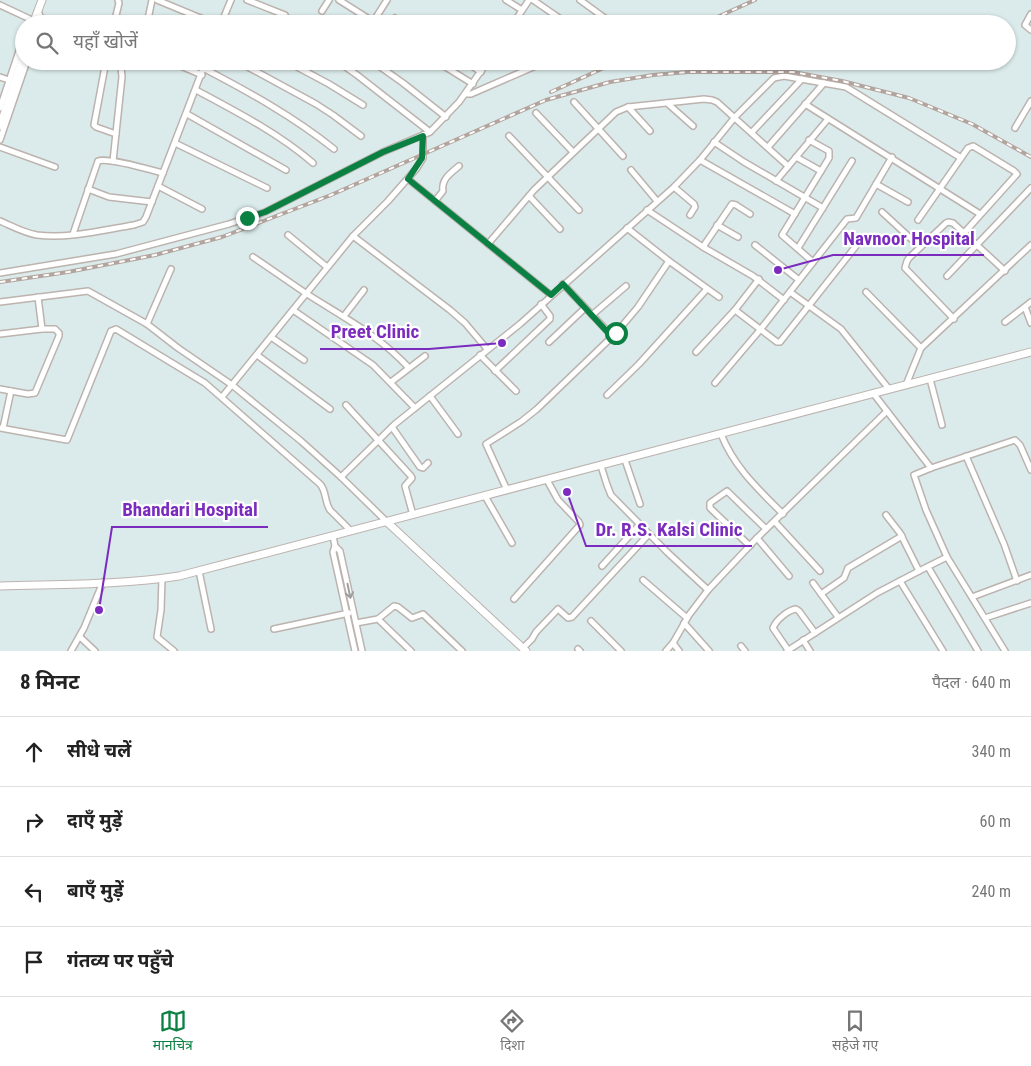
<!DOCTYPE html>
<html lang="hi">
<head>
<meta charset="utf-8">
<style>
  :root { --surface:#fff; --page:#f6f6f6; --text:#222; --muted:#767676; --line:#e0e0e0; --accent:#0b8043 }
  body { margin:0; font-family:"Roboto Condensed","Noto Sans Devanagari",sans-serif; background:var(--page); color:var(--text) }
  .stop { position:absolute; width:15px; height:15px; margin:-11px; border:4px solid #0b8043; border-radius:50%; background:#fff }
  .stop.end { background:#0b8043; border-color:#fff; box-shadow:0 1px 5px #0008 }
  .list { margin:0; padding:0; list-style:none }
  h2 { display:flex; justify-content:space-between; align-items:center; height:65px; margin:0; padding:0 20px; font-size:21px }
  h2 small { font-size:16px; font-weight:400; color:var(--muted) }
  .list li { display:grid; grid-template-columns:32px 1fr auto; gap:15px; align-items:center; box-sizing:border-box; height:70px; padding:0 20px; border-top:1px solid var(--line) }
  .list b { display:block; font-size:19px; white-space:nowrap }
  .list em { font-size:16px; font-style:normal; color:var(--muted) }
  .icon { flex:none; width:28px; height:28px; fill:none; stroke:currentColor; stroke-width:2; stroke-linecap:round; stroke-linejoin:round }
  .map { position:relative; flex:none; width:1031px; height:651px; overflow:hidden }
  .search { position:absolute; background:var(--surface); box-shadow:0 1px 4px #0004; left:15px; right:15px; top:15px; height:55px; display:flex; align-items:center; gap:12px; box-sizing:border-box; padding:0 18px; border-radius:28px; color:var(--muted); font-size:19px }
  .sheet { height:345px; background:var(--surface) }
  nav { display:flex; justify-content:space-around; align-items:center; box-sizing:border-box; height:70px; border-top:1px solid var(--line); background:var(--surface); font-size:14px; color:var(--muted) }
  nav a { display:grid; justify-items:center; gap:2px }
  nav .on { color:var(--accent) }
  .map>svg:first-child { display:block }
</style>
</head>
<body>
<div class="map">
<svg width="1031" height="651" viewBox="0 0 1031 651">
  <rect width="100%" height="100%" fill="#dbebeb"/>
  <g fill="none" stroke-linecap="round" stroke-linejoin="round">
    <g stroke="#bcb3af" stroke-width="8">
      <g id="minor">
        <path d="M157 0 215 24"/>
        <path d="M247 0 285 15 282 24"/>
        <path d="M339 0 377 24"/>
        <path d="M506 0 522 10"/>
        <path d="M533 0 568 24"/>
        <path d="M580 0 613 24"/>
        <path d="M0 5 30 19"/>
        <path d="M322 11 329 0"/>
        <path d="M37 12 38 11 40 16V24"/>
        <path d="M1031 14 1025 25 1031 30"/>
        <path d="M115 18 139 24"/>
        <path d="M395 18 404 24"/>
        <path d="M373 22 387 0"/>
        <path d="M114 24 119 3 118 0"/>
        <path d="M147 24 152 0"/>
        <path d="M221 24 231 0"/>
        <path d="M513 24 529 0"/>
        <path d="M106 61 94 125 96 127 116 134"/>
        <path d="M110 61 121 67 122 77 113 161"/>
        <path d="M169 61 202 75"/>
        <path d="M237 61 316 104 333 115 361 136"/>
        <path d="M286 61 329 84 363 105"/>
        <path d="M337 61 357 75 430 132"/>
        <path d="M372 61 403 83 446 117"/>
        <path d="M436 61 473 84"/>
        <path d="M464 61 481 72"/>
        <path d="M138 62 139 61"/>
        <path d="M203 68C249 92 294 117 334 149"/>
        <path d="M0 77 9 80"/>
        <path d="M196 90C237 112 278 133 313 163"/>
        <path d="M466 94H471L547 61"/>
        <path d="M574 102 623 156"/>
        <path d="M667 103 693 126"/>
        <path d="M805 104 980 214"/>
        <path d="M628 107 650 131"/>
        <path d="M0 108 24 36"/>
        <path d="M536 113 573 152"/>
        <path d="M187 114 286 170"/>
        <path d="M1015 128 1031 101"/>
        <path d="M752 132 802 79"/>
        <path d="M509 136 579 210"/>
        <path d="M0 140 27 61"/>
        <path d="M809 140 829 151V158L782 235 813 262"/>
        <path d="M714 142 744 162 823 208"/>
        <path d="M175 143 267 188"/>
        <path d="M0 147 55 167"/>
        <path d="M768 147 824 83"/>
        <path d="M796 157 821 171"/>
        <path d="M700 160 795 214"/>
        <path d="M631 170 657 201"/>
        <path d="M408 179 551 295"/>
        <path d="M776 181 828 119"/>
        <path d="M876 184 908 202"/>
        <path d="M158 186 202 209"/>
        <path d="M674 187 694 204 695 207 690 215"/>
        <path d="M88 189 109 197 152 202"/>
        <path d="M529 196 560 229"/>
        <path d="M435 201 443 191C441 179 451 173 459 166"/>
        <path d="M647 210 703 247 753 276 784 300"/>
        <path d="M882 212 920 247"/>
        <path d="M918 220 968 148 973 146 1014 171 1017 174 964 233"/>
        <path d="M0 221C12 226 24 233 37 235 68 239 103 230 134 225L143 222 146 217 206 61"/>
        <path d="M717 225 738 237"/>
        <path d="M627 228 669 261 719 297"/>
        <path d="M73 234 98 161C108 157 151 170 163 173"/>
        <path d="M288 235 327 267"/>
        <path d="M353 236 450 310 465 323 487 349"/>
        <path d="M488 244 534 190 616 112 628 107 704 99 712 100 717 102 788 166"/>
        <path d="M755 245 799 280"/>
        <path d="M703 247 732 204 736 205 750 214"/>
        <path d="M798 248 852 161"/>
        <path d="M253 257C271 269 289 282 307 294 343 317 380 336 409 368"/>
        <path d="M0 273 116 254 229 224 265 212 383 152 430 132 459 102 488 61"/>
        <path d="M947 276 1031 188"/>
        <path d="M563 284 613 337"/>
        <path d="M790 292 841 329 889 389"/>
        <path d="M866 292 921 348"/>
        <path d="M0 302 88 291 147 324 178 348 232 385 301 441 341 477 387 522"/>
        <path d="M1025 307 1031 323"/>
        <path d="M293 310 373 365 415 408"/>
        <path d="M735 310 777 342H780L860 241"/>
        <path d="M592 315 626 286"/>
        <path d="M344 316 364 290"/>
        <path d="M954 319 905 268 907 261 909 258 946 223 948 222 953 223 1005 271"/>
        <path d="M1005 322 1031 302"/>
        <path d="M147 324 171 269"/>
        <path d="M0 334 42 329"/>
        <path d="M271 337 304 360"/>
        <path d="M549 342 585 308"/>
        <path d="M696 352 735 310 759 279"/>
        <path d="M257 355 330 409"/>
        <path d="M480 355 516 391"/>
        <path d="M495 371 550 319V316L541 304"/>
        <path d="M930 379 942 425"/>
        <path d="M391 382 425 356"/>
        <path d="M715 383 760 330 847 219 856 218 892 157"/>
        <path d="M906 385 921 348 1031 245"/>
        <path d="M0 389 11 391"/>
        <path d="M873 393 931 468"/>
        <path d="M607 395 639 364 707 289"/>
        <path d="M430 396 458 434"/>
        <path d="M222 397 353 236 388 201 417 168 423 158V135"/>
        <path d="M346 405 411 476 412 478 405 486 413 515"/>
        <path d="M392 427 420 467 423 468 428 463"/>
        <path d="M0 428 67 440 111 331 116 329 205 383 320 484C327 492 324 501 330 510L351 531"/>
        <path d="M3 428 11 391 28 394 35 393 59 336V333L55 329H42L38 297"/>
        <path d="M721 434C734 467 758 489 783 514"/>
        <path d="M966 456 1004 544 1017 581"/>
        <path d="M625 460 640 504"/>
        <path d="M601 466 607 485 611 495 667 552 708 590"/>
        <path d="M341 477 395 424 520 324 674 187 700 160 735 117 774 78 784 76 846 87 961 158"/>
        <path d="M507 490 486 444 522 421 537 409 616 333 638 307 669 261"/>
        <path d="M485 496 512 543"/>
        <path d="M886 515 900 533 919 571 947 557"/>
        <path d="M775 522 820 571"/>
        <path d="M333 536 335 546 333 552 355 651"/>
        <path d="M757 538 789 576"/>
        <path d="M335 546 340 551 362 651"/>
        <path d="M750 546 710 508V503L727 491 766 529"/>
        <path d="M602 566 640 524"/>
        <path d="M928 567 978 651"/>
        <path d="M199 571 211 629"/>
        <path d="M162 578 161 610 157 637 174 651"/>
        <path d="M643 580 687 618"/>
        <path d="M900 581 943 651"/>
        <path d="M813 583 838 617"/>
        <path d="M821 594 844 578 848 568 902 536"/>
        <path d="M972 597 1031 575"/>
        <path d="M514 599 580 525 579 522 558 500 547 480"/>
        <path d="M985 618 1031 603"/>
        <path d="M378 619 394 606 398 607 412 618 423 614 462 651"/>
        <path d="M591 621 621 651"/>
        <path d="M356 623 378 619 411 651"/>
        <path d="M684 623 709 651"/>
        <path d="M274 629 349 613"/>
        <path d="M80 637 95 651"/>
        <path d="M803 640 810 651"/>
        <path d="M673 643 679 651"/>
        <path d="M741 646 745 651"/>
        <path d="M523 648 532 639 536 632 558 609 568 618 572 617 649 534"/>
        <path d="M578 649 580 651"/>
        <path d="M788 650 773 628C776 620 788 610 796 609L799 611 815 633"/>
        <path d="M71 651 84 628 103 582"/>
        <path d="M666 651 673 643 689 615 708 590 757 538 887 411"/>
        <path d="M787 651 877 593 919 571"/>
        <path d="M1005 651 947 557 926 510 914 475 931 468 1015 440 1020 445 1031 470"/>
      </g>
    </g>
    <g stroke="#bcb3af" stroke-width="9">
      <g id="secondary">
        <path d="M33 24 42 0"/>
        <path d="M0 126 24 54"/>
        <path d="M387 522 526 651"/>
        <path d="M0 586C59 584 121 585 179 576L1031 352"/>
      </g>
    </g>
    <use href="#minor" stroke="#fff" stroke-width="5"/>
    <use href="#secondary" stroke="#fff" stroke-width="7"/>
    <g stroke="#b3a49e" stroke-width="4">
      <g id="rail">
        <path d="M702 24 755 0"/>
        <path d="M551 92 619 61"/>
        <path d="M0 282 68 272 155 255 222 237 331 195 546 100 610 82 653 75 688 72H793L842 81 909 98 972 124 1031 157"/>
      </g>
    </g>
    <use href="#rail" stroke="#fff" stroke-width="2" stroke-dasharray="5.5" stroke-linecap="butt"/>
  </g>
  <defs><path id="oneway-shaft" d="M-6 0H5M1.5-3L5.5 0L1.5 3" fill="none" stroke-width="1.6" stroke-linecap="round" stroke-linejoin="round" transform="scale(1.25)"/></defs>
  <use stroke="#9f9f9f" href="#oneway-shaft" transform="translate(349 591) rotate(78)"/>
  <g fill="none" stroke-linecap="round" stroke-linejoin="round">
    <path stroke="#0b8043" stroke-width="6" d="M247 218 265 212 383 152 423 136 422 158 408 179 551 295 563 284 612 337 616 333"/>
  </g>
  <path fill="none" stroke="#7b2cbf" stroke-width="2" d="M778 270L833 255H984M502 343L429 349H320M99 610L112 527H268M567 492L586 546H752"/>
  <g fill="#7b2cbf" stroke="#fff" stroke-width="2">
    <circle cx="778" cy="270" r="5"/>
    <circle cx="502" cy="343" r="5"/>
    <circle cx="99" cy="610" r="5"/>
    <circle cx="567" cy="492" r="5"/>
  </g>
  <g font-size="19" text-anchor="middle" font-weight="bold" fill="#7b2cbf" stroke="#fff" stroke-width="4.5" stroke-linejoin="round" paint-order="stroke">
    <text x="909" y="245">Navnoor Hospital</text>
    <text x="375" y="338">Preet Clinic</text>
    <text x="190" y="516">Bhandari Hospital</text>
    <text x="669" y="536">Dr. R.S. Kalsi Clinic</text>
  </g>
</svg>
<div class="stop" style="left:616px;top:333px"></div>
<div class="stop end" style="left:247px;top:218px"></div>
<div class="search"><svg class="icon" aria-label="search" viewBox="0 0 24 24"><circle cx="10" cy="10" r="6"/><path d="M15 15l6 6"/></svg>यहाँ खोजें</div>
</div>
<section class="sheet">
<h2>8 मिनट<small>पैदल · 640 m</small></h2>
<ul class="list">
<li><svg class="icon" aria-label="ahead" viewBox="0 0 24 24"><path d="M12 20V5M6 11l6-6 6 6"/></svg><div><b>सीधे चलें</b></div><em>340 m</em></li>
<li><svg class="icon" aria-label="right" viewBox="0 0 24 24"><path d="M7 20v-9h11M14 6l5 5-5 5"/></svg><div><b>दाएँ मुड़ें</b></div><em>60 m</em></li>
<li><svg class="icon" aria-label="left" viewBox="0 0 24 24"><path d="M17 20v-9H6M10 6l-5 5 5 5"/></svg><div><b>बाएँ मुड़ें</b></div><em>240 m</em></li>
<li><svg class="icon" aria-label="arrive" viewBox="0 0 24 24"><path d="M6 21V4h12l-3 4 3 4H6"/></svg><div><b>गंतव्य पर पहुँचे</b></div></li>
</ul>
</section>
<nav>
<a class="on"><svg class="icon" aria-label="map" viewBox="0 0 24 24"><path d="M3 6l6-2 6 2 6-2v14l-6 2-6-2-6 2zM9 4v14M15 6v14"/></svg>मानचित्र</a>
<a><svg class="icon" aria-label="directions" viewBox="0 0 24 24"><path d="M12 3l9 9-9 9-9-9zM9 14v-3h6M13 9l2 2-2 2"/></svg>दिशा</a>
<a><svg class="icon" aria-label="saved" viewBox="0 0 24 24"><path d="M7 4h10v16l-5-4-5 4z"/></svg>सहेजे गए</a>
</nav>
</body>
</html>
